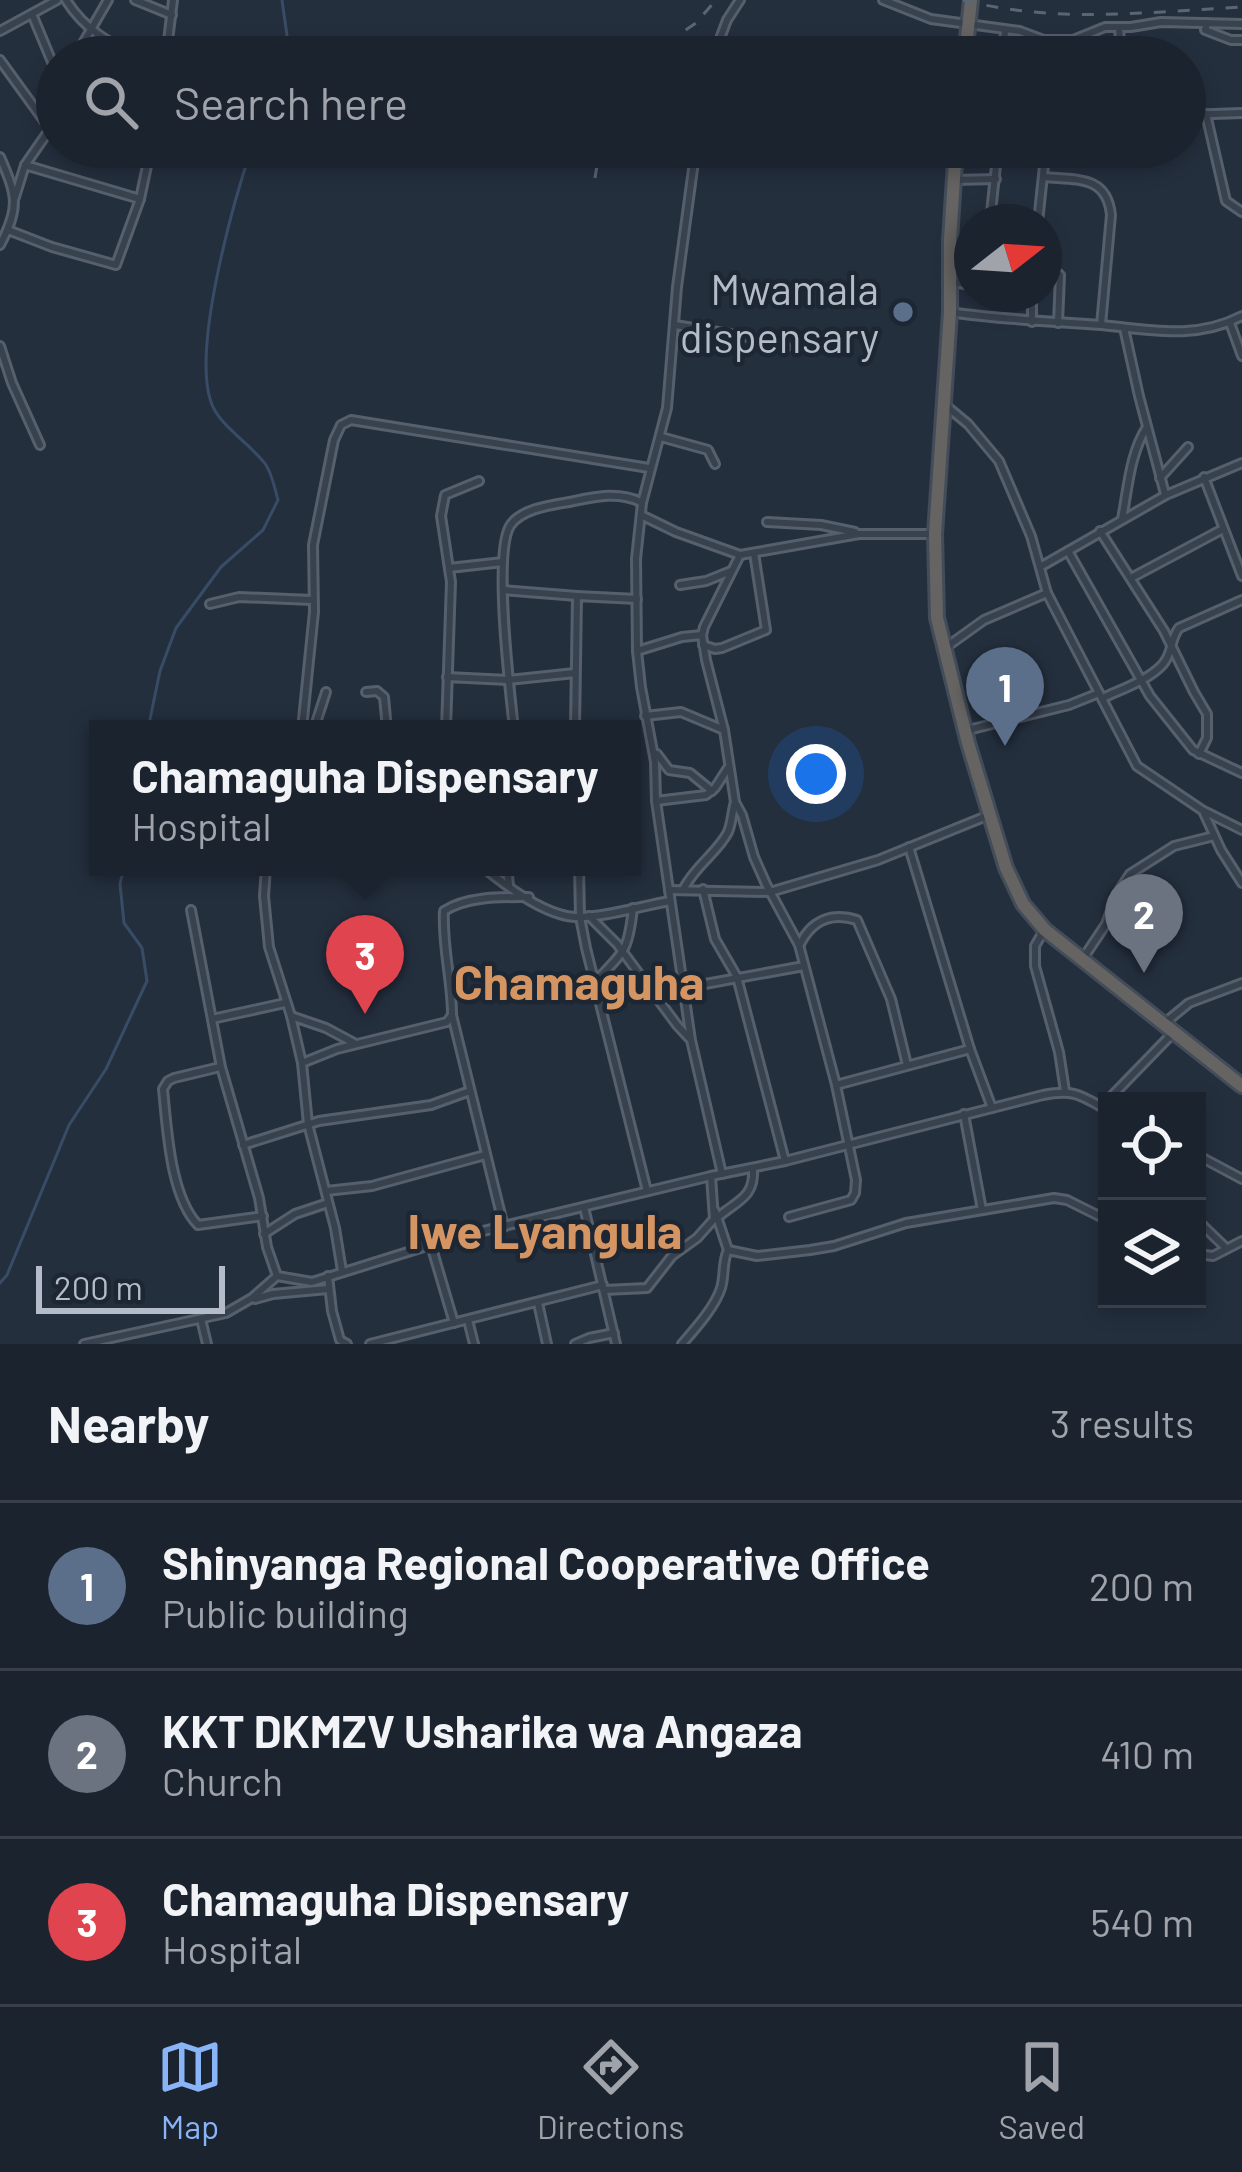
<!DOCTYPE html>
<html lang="en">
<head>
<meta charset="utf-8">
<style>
  :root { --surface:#1b232e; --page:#282f3a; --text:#f1f3f6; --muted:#a0a4aa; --line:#39404a; --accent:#8ab4f8 }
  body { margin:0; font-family:Barlow,sans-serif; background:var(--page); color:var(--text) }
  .controls { position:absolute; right:36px; bottom:36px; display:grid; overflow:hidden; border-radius:0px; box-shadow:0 6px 18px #0003 }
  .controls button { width:108px; height:108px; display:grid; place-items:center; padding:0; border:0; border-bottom:3px solid var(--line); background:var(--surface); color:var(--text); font:60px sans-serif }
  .compass { position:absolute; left:954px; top:204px; width:108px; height:108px; border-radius:50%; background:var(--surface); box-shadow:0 6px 18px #0003; rotate:73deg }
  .scale { position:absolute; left:36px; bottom:30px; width:189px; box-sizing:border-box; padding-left:12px; border:6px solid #b4bcc9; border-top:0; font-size:33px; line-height:42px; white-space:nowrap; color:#b4bcc9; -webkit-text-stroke:9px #1d2633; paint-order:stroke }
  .you { position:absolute; left:816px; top:774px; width:42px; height:42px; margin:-30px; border:9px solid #fff; border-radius:50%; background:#1a73e8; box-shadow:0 0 0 18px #1a73e833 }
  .badge { display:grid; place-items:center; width:78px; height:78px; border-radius:50%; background:var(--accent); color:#fff; font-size:39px; font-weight:700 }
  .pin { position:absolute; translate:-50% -99px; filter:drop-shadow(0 3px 6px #0008) }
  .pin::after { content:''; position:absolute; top:63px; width:42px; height:36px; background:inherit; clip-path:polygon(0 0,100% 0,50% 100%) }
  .popup { position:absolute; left:89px; top:720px; width:552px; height:156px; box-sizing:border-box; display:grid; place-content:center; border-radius:0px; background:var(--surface); filter:drop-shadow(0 3px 9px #0005); font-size:39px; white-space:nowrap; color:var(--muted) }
  .popup b { font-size:45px; color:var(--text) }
  .popup::after { content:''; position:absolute; left:50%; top:100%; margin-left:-24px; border:24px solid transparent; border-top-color:var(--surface) }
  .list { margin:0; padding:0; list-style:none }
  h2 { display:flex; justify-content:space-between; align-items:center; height:156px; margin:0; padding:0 48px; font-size:51px }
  h2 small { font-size:39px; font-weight:400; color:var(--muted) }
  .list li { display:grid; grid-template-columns:78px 1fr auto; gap:36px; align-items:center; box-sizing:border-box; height:168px; padding:0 48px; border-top:3px solid var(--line) }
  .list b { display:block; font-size:45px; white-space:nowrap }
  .list p { margin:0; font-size:39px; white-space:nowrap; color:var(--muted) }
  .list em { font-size:39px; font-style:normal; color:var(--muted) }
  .icon { flex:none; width:66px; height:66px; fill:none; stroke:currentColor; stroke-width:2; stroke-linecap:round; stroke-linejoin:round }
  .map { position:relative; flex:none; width:1242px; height:1344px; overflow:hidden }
  .search { position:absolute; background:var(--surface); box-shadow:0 6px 18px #0003; left:36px; right:36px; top:36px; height:132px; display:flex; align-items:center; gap:30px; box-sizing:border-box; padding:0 42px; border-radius:66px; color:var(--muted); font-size:45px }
  .sheet { height:660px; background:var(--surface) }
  nav { display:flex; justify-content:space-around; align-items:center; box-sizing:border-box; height:168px; border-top:3px solid var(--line); background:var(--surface); font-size:33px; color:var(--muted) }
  nav a { display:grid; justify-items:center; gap:6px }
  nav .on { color:var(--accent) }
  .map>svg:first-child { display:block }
</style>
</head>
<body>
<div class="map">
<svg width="1242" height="1344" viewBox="0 0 1242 1344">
  <rect width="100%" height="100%" fill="#242f3e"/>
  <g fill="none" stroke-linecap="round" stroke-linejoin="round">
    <g stroke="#394c67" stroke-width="3">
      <path d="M282 0 290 57"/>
      <path d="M148 729 160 671 176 628 221 567 263 530 278 500C275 489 272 474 266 465 252 445 218 425 211 402 192 348 233 203 252 147"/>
      <path d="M0 1283 7 1275 69 1125 106 1069 147 981 142 948 124 923 120 884 124 867"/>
    </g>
    <g stroke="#565f6c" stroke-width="12">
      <g id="minor">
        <path d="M66 0C84 29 110 44 140 57"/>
        <path d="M135 0 172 15"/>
        <path d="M883 0 931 19 1020 31 1044 40 1051 57"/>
        <path d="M32 14 57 74"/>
        <path d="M1207 23 1205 30 1231 40H1242"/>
        <path d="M1119 27 1121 57"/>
        <path d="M0 31 57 0"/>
        <path d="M1044 40H1073L1105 27H1131L1161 22 1242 24"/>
        <path d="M75 57 108 0"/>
        <path d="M166 57 173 0"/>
        <path d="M713 57 727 20 740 0"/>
        <path d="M1003 57 1005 31"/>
        <path d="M0 60 50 129 57 132"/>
        <path d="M1206 114 1226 201 1242 212"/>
        <path d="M1185 115 1242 113"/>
        <path d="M106 147 149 159"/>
        <path d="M696 147 677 287 667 408 642 503 636 559 637 651 641 687 655 762 656 801 691 1040 722 1174"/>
        <path d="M0 157C17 196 20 207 0 245"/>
        <path d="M25 165 140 199"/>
        <path d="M1044 177C1076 180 1107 175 1111 215L1101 325"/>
        <path d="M954 180 996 179"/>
        <path d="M15 197 25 165 50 129 57 107"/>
        <path d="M990 222 998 147"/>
        <path d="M1038 222 1046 147"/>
        <path d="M8 230 52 247 116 265 140 199 151 147"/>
        <path d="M1044 267 1054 270 1060 275 1058 323"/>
        <path d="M952 282 972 285"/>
        <path d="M950 312C1001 320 1051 321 1102 325 1151 330 1196 340 1242 316"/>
        <path d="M1032 322V294"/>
        <path d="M1230 323 1242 356"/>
        <path d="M675 325 766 340 786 347"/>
        <path d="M1124 328 1139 396 1165 494"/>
        <path d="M0 346 12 383 40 445"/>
        <path d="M945 405 968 424 999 461 1031 536 1047 593 1137 766 1202 810 1242 830"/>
        <path d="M661 437 708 450 715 464"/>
        <path d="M1204 477 1242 576"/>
        <path d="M1160 478 1188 447"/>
        <path d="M641 515 676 532 740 555 859 534H932"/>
        <path d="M1122 519C1128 488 1130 453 1147 427"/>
        <path d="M767 522 821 525 855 532"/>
        <path d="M1100 531 1164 631 1194 692 1207 714V738L1199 754"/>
        <path d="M1068 551 1150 696 1193 750 1242 773"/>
        <path d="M740 555 704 627 702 635 706 660 724 730 735 802 742 815 754 857 766 884 799 945 836 1085 856 1180 855 1193 851 1200 789 1217"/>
        <path d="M1040 567 1166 495 1242 463"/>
        <path d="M449 568 503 562"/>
        <path d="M1131 578 1223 529"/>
        <path d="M680 585 706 581 731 571"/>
        <path d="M503 590 577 596"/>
        <path d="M210 604 239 597 312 600"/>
        <path d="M703 645 715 649 722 648 766 630 754 553"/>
        <path d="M945 648 984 620 1047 593"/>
        <path d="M637 651 682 637 702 635"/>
        <path d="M447 677 508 680 575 673"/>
        <path d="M366 692 377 691 384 697 387 729"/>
        <path d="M1103 698C1122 689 1149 680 1163 664 1173 653 1170 639 1179 628L1242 600"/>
        <path d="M645 716 681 712 724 730"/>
        <path d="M302 729 314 612 313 545 334 440 341 425 351 420 649 468"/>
        <path d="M314 729 326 692"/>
        <path d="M446 729 451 582 441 516 445 495 479 481"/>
        <path d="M514 729C510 691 493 554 510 526 520 509 551 505 569 502 594 497 617 491 641 502"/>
        <path d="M575 729 577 596 637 599"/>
        <path d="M968 730 1069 705 1099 693"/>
        <path d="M657 754 669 770 690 773 712 791"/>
        <path d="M656 801 706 795 715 788 728 768"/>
        <path d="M1204 813 1221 850 1242 883"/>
        <path d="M909 847 970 1049 992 1108"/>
        <path d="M266 867 264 896 269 947 291 1016 302 1063 308 1124 335 1228 342 1271"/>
        <path d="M483 867C506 886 545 915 575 917 603 918 641 906 670 901"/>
        <path d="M507 867 509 885"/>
        <path d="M579 867 580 917 586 948 647 1191"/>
        <path d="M684 888C696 865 718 852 728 832 732 823 732 811 735 802"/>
        <path d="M703 889 715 939 737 977 785 1161"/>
        <path d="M669 890 770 892 878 860 989 815"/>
        <path d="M191 910 221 1067 259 1198 267 1247 277 1276"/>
        <path d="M589 916 617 944 677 1025 689 1038"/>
        <path d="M1043 932 1035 946V966L1059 1052 1065 1091"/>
        <path d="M800 944C812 920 832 912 857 920L891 999 907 1065"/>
        <path d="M1084 957 1106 924 1117 894 1130 874 1174 846 1214 836"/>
        <path d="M594 983C624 951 628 953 633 908"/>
        <path d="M683 988 804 966"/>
        <path d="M452 1015 504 1227"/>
        <path d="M291 1016 326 1028 354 1043"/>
        <path d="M212 1019 285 1003"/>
        <path d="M1166 1022 1189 1003 1242 983"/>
        <path d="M302 1063 337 1049 447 1022 452 1015C452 980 442 946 444 911 467 896 501 897 529 897"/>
        <path d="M220 1067 174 1078 168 1081 163 1089C167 1128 170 1196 198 1225L263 1216"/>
        <path d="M836 1085 970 1049"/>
        <path d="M1107 1101 1172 1034"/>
        <path d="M964 1114 982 1210"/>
        <path d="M243 1145 319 1121 431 1105 470 1091"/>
        <path d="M1197 1155 1242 1179"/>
        <path d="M326 1191 372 1186 485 1155"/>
        <path d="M584 1207 616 1344"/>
        <path d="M715 1211 728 1250 757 1256 810 1250 834 1246 906 1223 1054 1198 1067 1200 1107 1220"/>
        <path d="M717 1218C736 1201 755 1198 753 1169"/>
        <path d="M1197 1220 1226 1248"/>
        <path d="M264 1234 295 1214 328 1203"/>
        <path d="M431 1245 454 1323"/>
        <path d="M1197 1254 1213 1256 1242 1241"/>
        <path d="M328 1276 332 1311 340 1340 347 1344"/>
        <path d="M604 1290 647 1288 672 1256 697 1238 714 1219 711 1176"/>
        <path d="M255 1299 273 1294 328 1289"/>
        <path d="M538 1303 547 1344"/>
        <path d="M201 1319 207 1344"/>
        <path d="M468 1320 474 1344"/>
        <path d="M84 1344 226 1313 252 1298 277 1276 312 1282 446 1240 711 1176 785 1161 1043 1095C1074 1089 1080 1095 1107 1110"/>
        <path d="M370 1344 603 1285"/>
        <path d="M575 1344 589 1338 614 1333"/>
        <path d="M682 1344C695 1329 715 1307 721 1288 725 1275 722 1262 728 1250"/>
      </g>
    </g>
    <g stroke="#434c59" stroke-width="18">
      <g id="trunk">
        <path d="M965 57 971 0"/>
        <path d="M956 147 950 240V312L935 534 937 618 968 743 1006 868 1023 904 1045 930 1242 1086"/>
      </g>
    </g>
    <use href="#minor" stroke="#38414e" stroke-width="6"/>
    <use href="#trunk" stroke="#656462" stroke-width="12"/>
    <g stroke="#5a6575" stroke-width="3" stroke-dasharray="12 12" stroke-linecap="butt">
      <path d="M963 0C1055 24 1148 12 1242 7"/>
      <path d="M646 57 696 23 716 0"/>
      <path d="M595 178 600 147"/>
    </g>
  </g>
  <circle fill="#5c6f8a" stroke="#1d2633" stroke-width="4.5" cx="903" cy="312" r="12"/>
  <g text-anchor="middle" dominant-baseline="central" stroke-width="9" stroke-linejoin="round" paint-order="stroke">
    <g font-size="42" fill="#b4bcc9" stroke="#1d2633" text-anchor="end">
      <text x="879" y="288">Mwamala<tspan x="879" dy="48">dispensary</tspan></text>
    </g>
    <g font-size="48" font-weight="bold" fill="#d59563" stroke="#1d2633">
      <text x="579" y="981">Chamaguha</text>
      <text x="545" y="1230">Iwe Lyangula</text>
    </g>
  </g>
</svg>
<div class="controls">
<button><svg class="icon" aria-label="locate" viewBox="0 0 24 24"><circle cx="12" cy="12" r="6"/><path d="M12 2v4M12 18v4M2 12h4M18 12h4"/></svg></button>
<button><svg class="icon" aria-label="layers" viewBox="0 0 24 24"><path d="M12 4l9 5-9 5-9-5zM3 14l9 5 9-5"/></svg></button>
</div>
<svg class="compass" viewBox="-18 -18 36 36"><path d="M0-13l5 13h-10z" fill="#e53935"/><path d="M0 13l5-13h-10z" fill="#a0a4aa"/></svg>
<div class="scale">200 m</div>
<div class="you"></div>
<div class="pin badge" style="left:1005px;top:746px;background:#5c6f8a">1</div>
<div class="pin badge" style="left:1144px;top:973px;background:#6b7280">2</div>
<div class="pin badge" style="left:365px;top:1014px;background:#e0444e">3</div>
<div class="popup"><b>Chamaguha Dispensary</b>Hospital</div>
<div class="search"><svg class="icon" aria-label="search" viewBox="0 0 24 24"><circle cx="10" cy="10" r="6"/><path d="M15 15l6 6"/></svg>Search here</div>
</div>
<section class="sheet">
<h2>Nearby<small>3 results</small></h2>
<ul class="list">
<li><span class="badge" style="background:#5c6f8a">1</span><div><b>Shinyanga Regional Cooperative Office</b><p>Public building</p></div><em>200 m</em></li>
<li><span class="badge" style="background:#6b7280">2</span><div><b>KKT DKMZV Usharika wa Angaza</b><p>Church</p></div><em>410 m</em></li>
<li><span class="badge" style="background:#e0444e">3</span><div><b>Chamaguha Dispensary</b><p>Hospital</p></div><em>540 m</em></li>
</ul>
</section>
<nav>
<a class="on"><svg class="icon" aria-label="map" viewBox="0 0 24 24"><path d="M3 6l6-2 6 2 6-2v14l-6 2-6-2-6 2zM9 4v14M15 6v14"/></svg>Map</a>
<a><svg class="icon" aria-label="directions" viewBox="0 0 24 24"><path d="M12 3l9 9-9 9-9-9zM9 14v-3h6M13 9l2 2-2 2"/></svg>Directions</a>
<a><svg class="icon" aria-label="saved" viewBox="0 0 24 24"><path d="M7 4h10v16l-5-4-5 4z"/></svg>Saved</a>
</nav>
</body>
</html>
